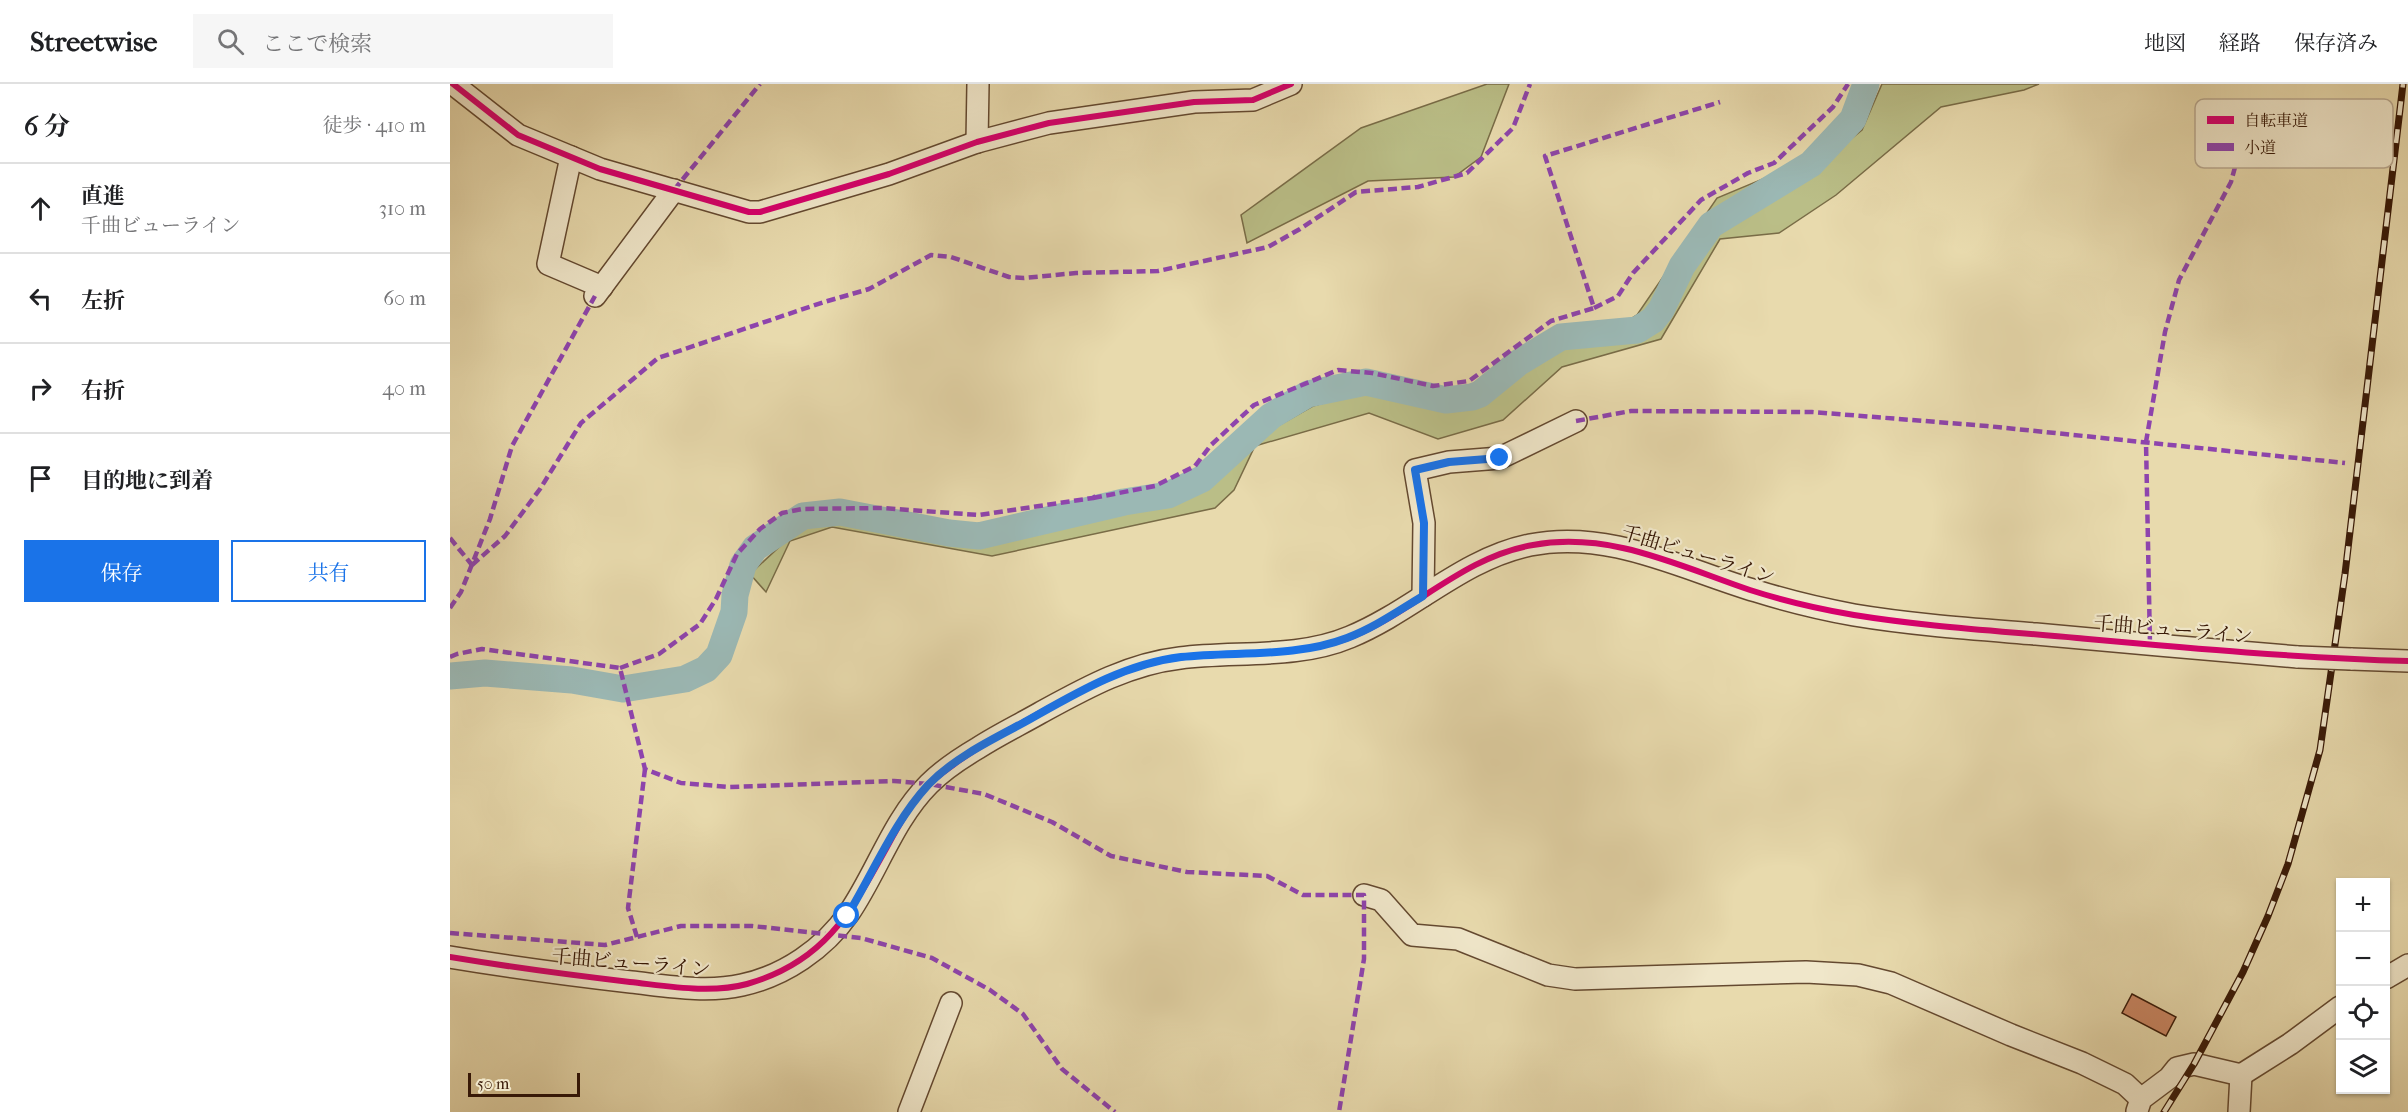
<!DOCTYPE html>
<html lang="ja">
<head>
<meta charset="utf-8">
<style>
  :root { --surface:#fff; --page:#f6f6f6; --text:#202124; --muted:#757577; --line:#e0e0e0; --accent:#1a73e8 }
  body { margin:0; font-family:"IM FELL French Canon","Noto Serif JP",serif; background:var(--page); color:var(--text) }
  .controls { position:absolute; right:18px; bottom:18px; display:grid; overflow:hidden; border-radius:0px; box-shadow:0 2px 4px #0004 }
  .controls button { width:54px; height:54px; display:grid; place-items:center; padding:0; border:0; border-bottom:2px solid var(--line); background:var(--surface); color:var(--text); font:30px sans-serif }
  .scale { position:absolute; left:18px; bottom:15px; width:112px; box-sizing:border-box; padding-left:6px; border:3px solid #381907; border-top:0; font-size:16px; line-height:21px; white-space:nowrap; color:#381907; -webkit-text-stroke:4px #f0e7ca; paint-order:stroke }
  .stop { position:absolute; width:18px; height:18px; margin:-14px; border:4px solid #1a73e8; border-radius:50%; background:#fff }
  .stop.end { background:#1a73e8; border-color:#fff; box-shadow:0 2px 6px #0008 }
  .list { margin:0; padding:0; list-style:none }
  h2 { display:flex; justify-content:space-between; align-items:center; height:78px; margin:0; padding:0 24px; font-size:26px }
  h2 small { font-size:20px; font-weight:400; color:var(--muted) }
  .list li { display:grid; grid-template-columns:39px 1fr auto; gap:18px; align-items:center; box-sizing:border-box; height:90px; padding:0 24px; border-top:2px solid var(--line) }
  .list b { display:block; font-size:22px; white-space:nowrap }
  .list p { margin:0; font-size:20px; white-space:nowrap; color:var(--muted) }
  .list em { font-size:20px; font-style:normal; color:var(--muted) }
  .actions { display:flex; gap:12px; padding:18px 24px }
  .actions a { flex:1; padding:14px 0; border:2px solid var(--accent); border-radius:0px; text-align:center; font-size:21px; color:var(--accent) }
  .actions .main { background:var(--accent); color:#fff }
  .icon { flex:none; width:33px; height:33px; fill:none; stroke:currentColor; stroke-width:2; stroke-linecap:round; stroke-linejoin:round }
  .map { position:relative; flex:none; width:1958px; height:1028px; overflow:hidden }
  header { display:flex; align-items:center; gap:36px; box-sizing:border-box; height:84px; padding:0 30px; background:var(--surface); border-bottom:2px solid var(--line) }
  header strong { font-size:28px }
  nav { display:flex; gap:33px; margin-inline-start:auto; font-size:21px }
  .search { width:420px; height:54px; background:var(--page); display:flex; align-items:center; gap:15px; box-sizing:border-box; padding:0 21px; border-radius:0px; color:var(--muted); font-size:22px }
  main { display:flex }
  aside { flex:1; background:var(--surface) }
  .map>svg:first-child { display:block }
</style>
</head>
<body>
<header>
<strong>Streetwise</strong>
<div class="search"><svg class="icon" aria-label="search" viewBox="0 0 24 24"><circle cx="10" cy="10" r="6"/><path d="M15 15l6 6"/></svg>ここで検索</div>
<nav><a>地図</a><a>経路</a><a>保存済み</a></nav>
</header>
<main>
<aside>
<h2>6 分<small>徒歩 · 410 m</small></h2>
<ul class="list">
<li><svg class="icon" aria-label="ahead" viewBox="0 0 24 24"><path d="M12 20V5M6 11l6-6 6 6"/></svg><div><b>直進</b><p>千曲ビューライン</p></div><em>310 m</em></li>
<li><svg class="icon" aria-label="left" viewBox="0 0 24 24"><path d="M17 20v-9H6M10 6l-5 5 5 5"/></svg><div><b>左折</b></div><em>60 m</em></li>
<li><svg class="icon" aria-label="right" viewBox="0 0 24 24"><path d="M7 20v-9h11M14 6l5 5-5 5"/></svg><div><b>右折</b></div><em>40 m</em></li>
<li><svg class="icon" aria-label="arrive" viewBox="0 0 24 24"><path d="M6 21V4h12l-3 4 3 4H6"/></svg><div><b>目的地に到着</b></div></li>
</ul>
<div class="actions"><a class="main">保存</a><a>共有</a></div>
</aside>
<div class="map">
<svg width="1958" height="1028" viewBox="0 0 1958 1028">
  <rect width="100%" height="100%" fill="#e8daad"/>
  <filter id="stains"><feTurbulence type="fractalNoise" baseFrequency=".00333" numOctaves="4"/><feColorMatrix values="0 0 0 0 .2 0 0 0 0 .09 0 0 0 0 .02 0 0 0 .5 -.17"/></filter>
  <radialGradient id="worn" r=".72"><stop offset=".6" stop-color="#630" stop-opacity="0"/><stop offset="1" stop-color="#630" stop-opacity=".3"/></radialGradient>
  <g fill="#babe87" stroke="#796c47" stroke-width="1.5">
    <path d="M1037 0H1059L1031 73 1004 93 918 97 797 159 791 131 911 44Z"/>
    <path d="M1432 0H1589L1574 6 1491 23 1386 111 1329 149 1270 155 1211 255 1112 283 1053 336 988 355 919 329 805 362 784 406 765 424 542 472 382 443 340 457 316 508 300 490 354 440 411 436 540 456 716 422 775 372 863 322 927 304 969 315 1028 318 1085 272 1109 260 1145 257 1187 231 1267 114 1392 62 1412 46Z"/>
  </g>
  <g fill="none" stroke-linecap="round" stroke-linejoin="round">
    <path stroke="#9bb8b4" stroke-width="27" d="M0 592 35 589 122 596 173 605 235 595 256 585 269 571 284 528 285 511 293 481 305 464 353 432 390 428 499 449 529 452 674 418 718 411 752 395 821 332 858 310 916 298 996 316 1022 313 1030 310 1068 279 1111 253 1187 246 1203 236 1211 226 1232 182 1261 141 1361 80 1403 35 1416 0"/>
  </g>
  <path fill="#ca8663" stroke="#381907" stroke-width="1.5" d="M1682 910 1726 933 1716 952 1672 929Z"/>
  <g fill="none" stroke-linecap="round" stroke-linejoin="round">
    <g stroke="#644930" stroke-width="24">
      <g id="minor">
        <path d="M3 0 68 51 150 85 299 128H310L439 90 527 58 599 39 744 18 803 16 841 0"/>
        <path d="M527 58 528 0"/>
        <path d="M121 73 98 180 152 203"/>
        <path d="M145 212 224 106"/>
        <path d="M973 512 974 439 965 386 999 378 1050 374 1126 337"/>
        <path d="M1901 575 1958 577"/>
        <path d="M914 811 931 816 962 851 1008 855 1098 891 1125 895 1356 888 1408 891 1441 899 1561 951 1632 979 1675 1000 1691 1015"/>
        <path d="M0 873C60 883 120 891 181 898 217 902 256 909 292 901 334 892 374 865 399 829 427 788 443 736 479 700 493 686 511 674 528 664 548 651 569 641 590 629 634 605 678 580 730 574 786 567 848 575 900 553 963 527 1012 475 1080 461 1159 445 1232 485 1306 507 1338 517 1371 525 1404 531 1464 541 1525 545 1586 550 1673 558 1761 566 1848 573"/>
        <path d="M1936 894 1958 881"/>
        <path d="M1687 1027 1691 1015 1719 994 1727 984 1744 980 1791 991 1840 960 1890 923"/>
        <path d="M459 1028 501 919"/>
        <path d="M1789 1028 1791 991"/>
      </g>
    </g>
    <use href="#minor" stroke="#f0e7ca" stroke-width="21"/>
    <g stroke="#381907" stroke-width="7">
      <path id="rail" d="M1714 1028 1744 980 1793 888 1818 832 1838 780 1870 666 1895 490 1953 0"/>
    </g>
    <use href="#rail" stroke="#f0e7ca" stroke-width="4.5" stroke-dasharray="14" stroke-linecap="butt"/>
    <g stroke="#644930" stroke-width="24" stroke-linecap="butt">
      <path id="minor-bridge" d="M1848 573 1901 575"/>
    </g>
    <use href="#minor-bridge" stroke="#f0e7ca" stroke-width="21"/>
    <g stroke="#8e44ad" stroke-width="4.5" stroke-dasharray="9 4.5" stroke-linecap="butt">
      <path d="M224 106 310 0"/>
      <path d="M1144 224 1168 212 1183 189 1251 116 1298 89 1324 79 1383 23 1398 0"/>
      <path d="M1126 337 1181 327 1362 328 1537 342 1895 379"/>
      <path d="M643 414 705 402 745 382 761 361 804 321 888 286 922 289 983 302 1019 297 1101 237 1144 224 1095 72 1270 18"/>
      <path d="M0 454 22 481"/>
      <path d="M22 481 55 452 90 405 131 339 208 274 374 218 419 205 481 171 501 173 559 193 574 194 626 189 708 187 818 163 850 145 906 108 968 103 1017 89 1063 44 1080 0"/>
      <path d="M0 524 11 508 40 435 62 362 145 212"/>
      <path d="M1700 561 1696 358 1715 248 1729 196 1781 98 1788 72"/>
      <path d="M0 573 7 570 32 565 170 584 195 685 231 699 279 703 444 697 479 700 534 710 602 738 661 772 737 788 817 792 853 811H914V875L889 1028"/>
      <path d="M170 584 209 570 250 540 266 515 287 470 310 445 332 429 352 425 432 424 529 431 643 414 647 411"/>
      <path d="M0 849 155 861 231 842H302L411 854 482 874 540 906 573 930 612 985 665 1028"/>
      <path d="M187 853 178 824 195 685"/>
    </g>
    <g stroke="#f0e7ca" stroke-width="10">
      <g id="cycleway">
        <path d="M3 0 68 51 150 85 299 128H310L439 90 527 58 599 39 744 18 803 16 841 0"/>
        <path d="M0 873C60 883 120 891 180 898 217 902 260 910 297 900 375 878 401 828 437 763 449 741 461 719 478 701 486 693 495 687 503 681 529 661 558 647 586 631 633 606 679 579 734 573 786 568 843 573 893 556 960 532 1011 473 1083 461 1160 447 1229 482 1300 506 1334 517 1369 525 1404 531 1478 543 1553 547 1627 554 1738 564 1847 574 1958 577"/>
      </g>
    </g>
    <use href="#cycleway" stroke="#d6006c" stroke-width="6"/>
  </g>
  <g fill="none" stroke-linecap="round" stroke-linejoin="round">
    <path stroke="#1a73e8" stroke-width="8" d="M397 832C423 789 444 738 478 701 504 674 541 656 573 639 623 611 673 580 731 573 786 567 845 574 897 554 924 544 948 527 973 512L974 439 965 386 999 378 1050 374"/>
  </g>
  <g text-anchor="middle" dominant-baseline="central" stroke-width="4.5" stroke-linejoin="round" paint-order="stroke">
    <g font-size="20" fill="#381907" stroke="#f0e7ca">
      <text transform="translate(1248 471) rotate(17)">千曲ビューライン</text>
      <text transform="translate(1723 546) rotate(5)">千曲ビューライン</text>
      <text transform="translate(181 879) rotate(5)">千曲ビューライン</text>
    </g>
  </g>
  <rect x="1745" y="15" width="198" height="69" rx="9" fill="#f0e7ca" stroke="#b9a990" stroke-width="1.5"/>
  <rect x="1757" y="32" width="27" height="8" fill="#d6006c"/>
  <rect x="1757" y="59" width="27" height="8" fill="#8e44ad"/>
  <g font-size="16" fill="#381907">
    <text x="1794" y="42">自転車道</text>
    <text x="1794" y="69">小道</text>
  </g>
  <rect width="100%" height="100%" filter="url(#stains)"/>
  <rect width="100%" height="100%" fill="url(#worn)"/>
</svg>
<div class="controls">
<button>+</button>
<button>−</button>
<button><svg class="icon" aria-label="locate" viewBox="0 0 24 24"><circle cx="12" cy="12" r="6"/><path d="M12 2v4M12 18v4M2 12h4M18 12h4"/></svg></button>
<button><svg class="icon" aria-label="layers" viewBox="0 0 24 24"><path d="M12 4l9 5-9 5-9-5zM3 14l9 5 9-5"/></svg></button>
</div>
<div class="scale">50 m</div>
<div class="stop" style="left:397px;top:832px"></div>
<div class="stop end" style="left:1050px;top:374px"></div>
</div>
</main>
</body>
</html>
